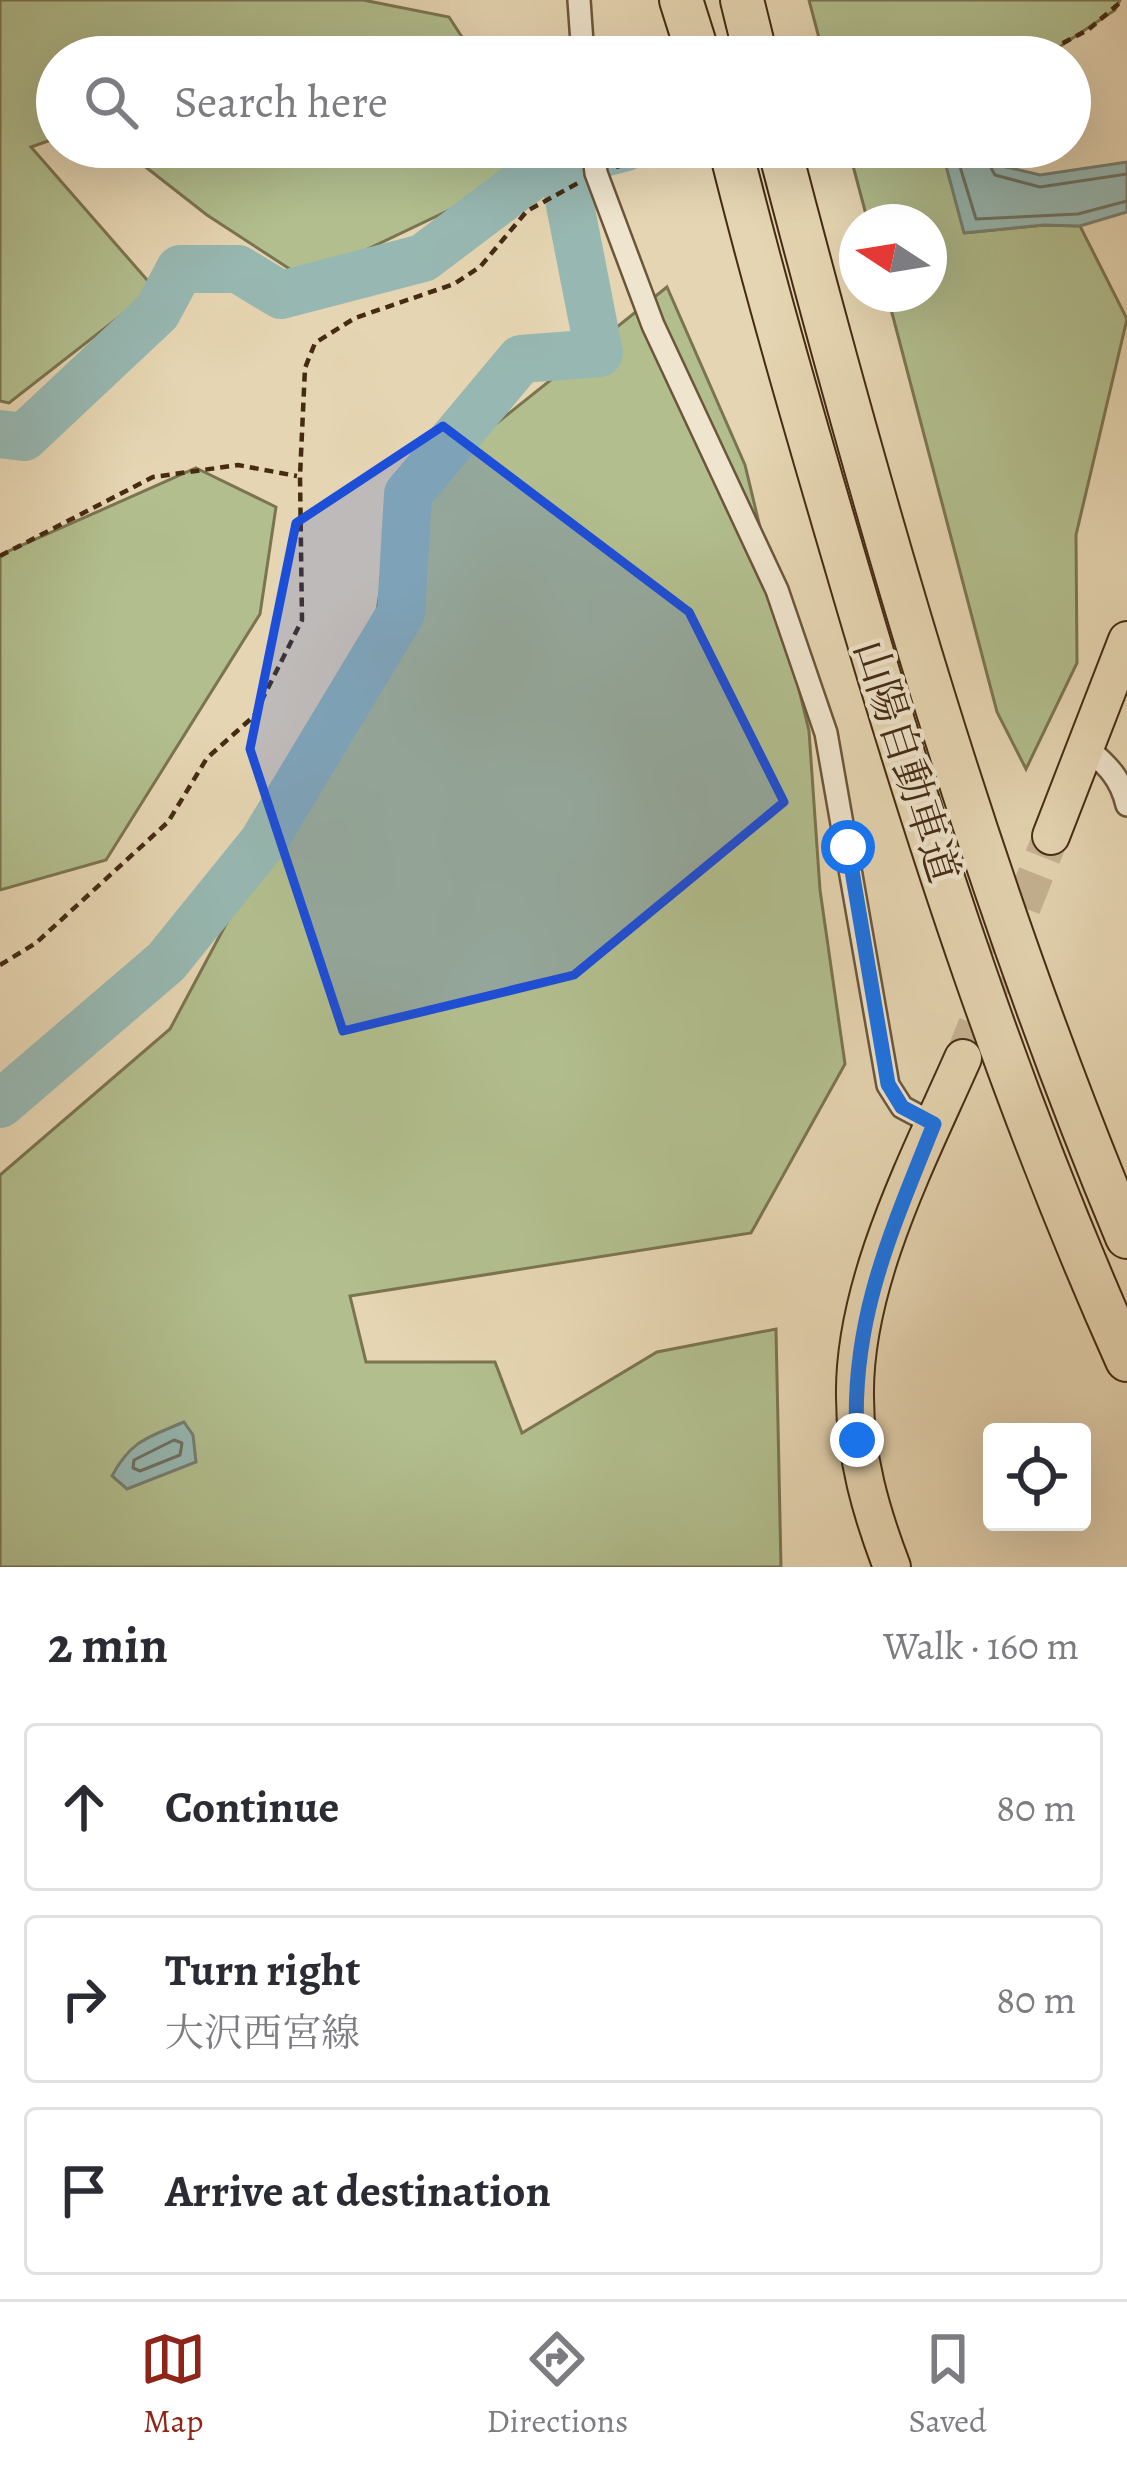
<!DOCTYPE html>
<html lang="en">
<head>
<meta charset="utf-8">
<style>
  :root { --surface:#fff; --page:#f2f2f3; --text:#2b2b33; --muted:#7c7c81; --line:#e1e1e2; --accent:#8f2418 }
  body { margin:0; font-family:Alegreya,"Noto Serif JP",serif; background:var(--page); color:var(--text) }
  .controls { position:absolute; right:36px; bottom:36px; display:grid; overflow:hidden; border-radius:12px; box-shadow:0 12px 48px #0002 }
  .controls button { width:108px; height:108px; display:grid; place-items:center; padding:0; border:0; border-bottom:3px solid var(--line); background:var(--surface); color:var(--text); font:60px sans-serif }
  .compass { position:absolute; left:839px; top:204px; width:108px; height:108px; border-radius:50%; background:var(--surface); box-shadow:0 12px 48px #0002; rotate:282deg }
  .stop { position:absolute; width:36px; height:36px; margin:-27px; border:9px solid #1a73e8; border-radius:50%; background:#fff }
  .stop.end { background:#1a73e8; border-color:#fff; box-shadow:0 3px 12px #0008 }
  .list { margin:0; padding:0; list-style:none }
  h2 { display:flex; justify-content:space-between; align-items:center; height:156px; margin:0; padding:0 48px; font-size:51px }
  h2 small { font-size:39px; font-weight:400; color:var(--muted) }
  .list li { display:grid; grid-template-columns:78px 1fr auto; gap:36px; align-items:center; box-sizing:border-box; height:168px; margin:0 24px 24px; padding:0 24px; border:3px solid var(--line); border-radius:12px }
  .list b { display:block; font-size:45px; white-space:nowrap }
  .list p { margin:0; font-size:39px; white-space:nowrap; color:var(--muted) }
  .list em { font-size:39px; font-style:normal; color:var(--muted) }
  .icon { flex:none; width:66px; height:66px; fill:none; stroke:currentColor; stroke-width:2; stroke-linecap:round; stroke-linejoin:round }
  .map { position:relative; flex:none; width:1127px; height:1567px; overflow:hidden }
  .search { position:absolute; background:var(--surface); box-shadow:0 12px 48px #0002; left:36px; right:36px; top:36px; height:132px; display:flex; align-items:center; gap:30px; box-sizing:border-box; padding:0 42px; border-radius:66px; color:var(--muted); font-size:45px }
  .sheet { height:732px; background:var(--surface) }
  nav { display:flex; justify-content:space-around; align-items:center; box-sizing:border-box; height:168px; border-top:3px solid var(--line); background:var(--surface); font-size:33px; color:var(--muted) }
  nav a { display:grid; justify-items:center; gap:6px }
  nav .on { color:var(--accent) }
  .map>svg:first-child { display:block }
</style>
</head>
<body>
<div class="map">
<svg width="1127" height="1567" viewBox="0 0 1127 1567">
  <rect width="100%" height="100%" fill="#e6d5b2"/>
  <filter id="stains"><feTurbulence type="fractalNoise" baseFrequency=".00167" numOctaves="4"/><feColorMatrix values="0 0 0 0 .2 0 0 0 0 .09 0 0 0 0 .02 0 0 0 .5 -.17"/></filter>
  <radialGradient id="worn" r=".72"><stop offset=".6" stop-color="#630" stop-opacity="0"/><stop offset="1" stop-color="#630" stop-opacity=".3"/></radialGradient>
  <g fill="#b2be8e" stroke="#7b7450" stroke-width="3">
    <path d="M0 0H363L449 17 475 57H57V138L31 147 155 289 9 403 0 401Z"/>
    <path d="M809 0H1120L1115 10 1044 57H824Z"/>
    <path d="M120 147H534L546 164 305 279 207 215Z"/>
    <path d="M848 147H941L965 233 1044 225 1080 226 1127 319 1076 535 1077 663 1026 769 997 712 887 294H929V222H868Z"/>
    <path d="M667 287 745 465 809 731 820 890 845 1064 751 1233 350 1296 366 1362H495L522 1433 657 1352 776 1329 781 1567H0V1175L170 1029 371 652 393 506Z"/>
    <path d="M196 468 276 507 260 614 106 860 0 890V555Z"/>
  </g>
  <g fill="#97b8b2" stroke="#768072" stroke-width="3">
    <path d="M941 147H1003L1002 166 1040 175 1127 162V212L1080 226 1044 225 964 233Z"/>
    <path d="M184 1422 193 1435 196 1462 127 1489 112 1476C131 1440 149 1437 184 1422Z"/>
  </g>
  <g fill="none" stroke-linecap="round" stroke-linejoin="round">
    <g stroke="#6e7262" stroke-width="3">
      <path d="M954 147 976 219 1078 214 1127 201"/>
      <path d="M991 147 990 166 995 175 1040 187 1127 174"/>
      <path d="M174 1440 182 1443 180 1455 140 1471 133 1468 134 1460Z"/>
    </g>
    <g stroke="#97b8b2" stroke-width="48">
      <path d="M0 434 24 437 157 312 180 269H238L281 295 423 258 540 170 626 147"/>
      <path d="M0 1104 166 962 263 842 401 613 408 494 521 359 599 353 562 164"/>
    </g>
    <path stroke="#c6b392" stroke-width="36" stroke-dasharray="36 18" stroke-linecap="butt" d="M963 1058 1051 836"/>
    <g stroke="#6c563a" stroke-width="26">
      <g id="street">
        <path d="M579 0 583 57"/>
        <path d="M593 147 596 173 653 325 777 590 826 733 888 1085 902 1107 934 1124"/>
        <path d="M1087 748C1107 765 1121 778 1127 805"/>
      </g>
    </g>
    <g stroke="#442b12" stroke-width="40">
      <g id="primary">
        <path d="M1051 836 1127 640"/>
        <path d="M892 1567C871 1512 855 1457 855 1397 853 1284 918 1160 963 1058"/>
      </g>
    </g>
    <g stroke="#442b12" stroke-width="46">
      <g id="highway">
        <path d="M681 0 699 57"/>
        <path d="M742 0 756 57"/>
        <path d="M730 147C766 292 808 435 850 578 927 842 1014 1108 1127 1360"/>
        <path d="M779 147C875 515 980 885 1127 1237"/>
      </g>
    </g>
    <g stroke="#442b12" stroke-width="4.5" stroke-dasharray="9 6" stroke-linecap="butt">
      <path d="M1036 57 1088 30 1123 0"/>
      <path d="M616 167 679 147"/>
      <path d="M0 556 153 477 238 465 297 476"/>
      <path d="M0 965 36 943 168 822 207 758 254 716 302 620 300 476 305 368 315 343 355 318 454 284 480 267 527 211 578 183"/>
    </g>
    <use href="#street" stroke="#efe4cd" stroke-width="21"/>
    <use href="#primary" stroke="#e6d5b2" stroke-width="36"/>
    <use href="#highway" stroke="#e6d5b2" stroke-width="42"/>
  </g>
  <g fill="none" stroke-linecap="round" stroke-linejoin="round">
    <path stroke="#1a73e8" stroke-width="15" d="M848 847 888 1084 902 1107 934 1124C891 1232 850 1321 857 1440"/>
  </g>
  <path fill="#1d4ed8" fill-opacity="0.2" stroke="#1d4ed8" stroke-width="9" stroke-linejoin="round" d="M443 426 689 612 784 802 574 975 343 1031 250 749 296 523Z"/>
  <g text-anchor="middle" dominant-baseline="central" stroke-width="9" stroke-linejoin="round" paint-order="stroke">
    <g font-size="42" fill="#442b12" stroke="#efe4cd">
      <text transform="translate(907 761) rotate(72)">山陽自動車道</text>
    </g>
  </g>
  <rect width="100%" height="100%" filter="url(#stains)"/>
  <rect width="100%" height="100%" fill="url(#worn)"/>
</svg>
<div class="controls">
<button><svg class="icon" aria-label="locate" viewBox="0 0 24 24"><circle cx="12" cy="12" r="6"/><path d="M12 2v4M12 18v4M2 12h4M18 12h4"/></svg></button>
</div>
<svg class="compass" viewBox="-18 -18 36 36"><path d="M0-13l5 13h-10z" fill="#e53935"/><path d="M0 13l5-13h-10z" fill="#7c7c81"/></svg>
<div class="stop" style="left:848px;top:847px"></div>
<div class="stop end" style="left:857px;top:1440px"></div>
<div class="search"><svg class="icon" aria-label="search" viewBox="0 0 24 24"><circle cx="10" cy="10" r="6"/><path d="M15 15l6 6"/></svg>Search here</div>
</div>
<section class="sheet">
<h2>2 min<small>Walk · 160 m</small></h2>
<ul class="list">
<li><svg class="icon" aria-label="ahead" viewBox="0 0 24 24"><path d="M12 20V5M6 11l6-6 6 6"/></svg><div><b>Continue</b></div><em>80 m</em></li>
<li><svg class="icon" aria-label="right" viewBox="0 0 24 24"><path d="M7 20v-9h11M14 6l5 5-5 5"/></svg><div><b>Turn right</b><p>大沢西宮線</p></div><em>80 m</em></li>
<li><svg class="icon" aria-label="arrive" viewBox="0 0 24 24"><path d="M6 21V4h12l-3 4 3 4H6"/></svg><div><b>Arrive at destination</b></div></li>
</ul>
</section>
<nav>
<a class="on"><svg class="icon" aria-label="map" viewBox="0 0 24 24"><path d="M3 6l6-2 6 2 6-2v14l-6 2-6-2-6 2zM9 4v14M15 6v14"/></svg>Map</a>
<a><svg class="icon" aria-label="directions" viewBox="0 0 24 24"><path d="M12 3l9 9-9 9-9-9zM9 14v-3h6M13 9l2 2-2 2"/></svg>Directions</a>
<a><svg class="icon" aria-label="saved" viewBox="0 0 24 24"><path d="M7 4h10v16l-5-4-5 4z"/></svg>Saved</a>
</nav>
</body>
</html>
